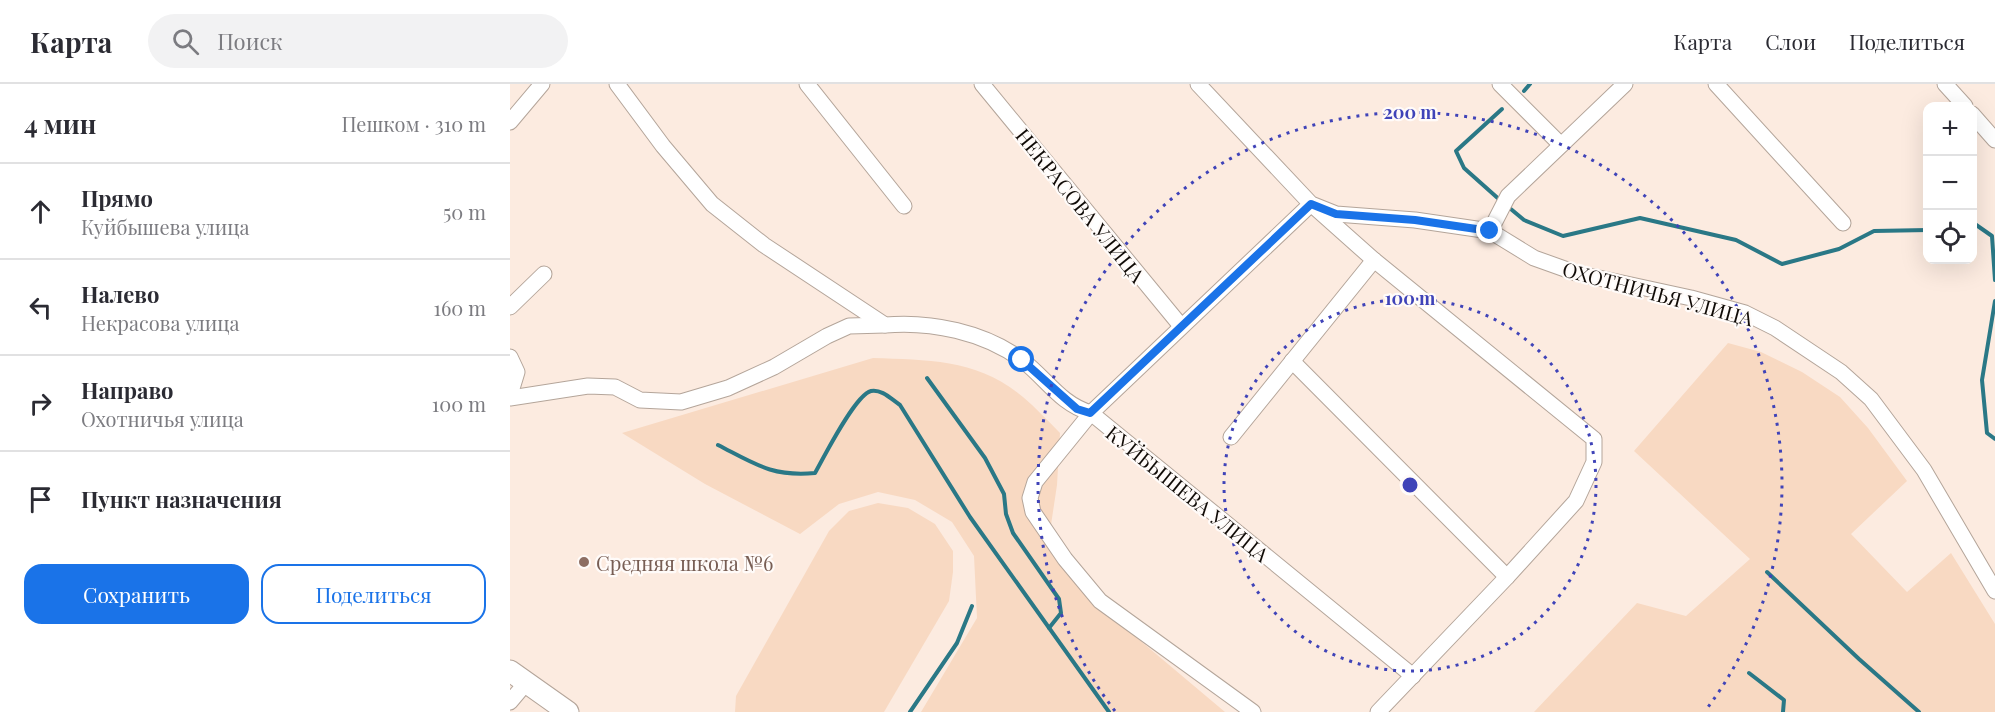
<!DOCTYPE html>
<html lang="ru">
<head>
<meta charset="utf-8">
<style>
  :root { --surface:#fff; --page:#f2f2f3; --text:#2b2b33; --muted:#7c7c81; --line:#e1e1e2; --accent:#1a73e8 }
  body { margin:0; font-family:"Playfair Display",serif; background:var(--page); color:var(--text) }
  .controls { position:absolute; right:18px; top:18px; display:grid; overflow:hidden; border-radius:12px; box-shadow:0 6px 24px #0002 }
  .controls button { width:54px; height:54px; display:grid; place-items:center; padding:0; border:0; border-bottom:2px solid var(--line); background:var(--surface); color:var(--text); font:30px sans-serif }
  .stop { position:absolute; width:18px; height:18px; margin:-14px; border:4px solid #1a73e8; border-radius:50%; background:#fff }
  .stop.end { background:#1a73e8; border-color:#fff; box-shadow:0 2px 6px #0008 }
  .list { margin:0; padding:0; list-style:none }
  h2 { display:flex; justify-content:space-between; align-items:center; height:78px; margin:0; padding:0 24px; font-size:26px }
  h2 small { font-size:20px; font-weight:400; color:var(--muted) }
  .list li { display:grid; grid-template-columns:39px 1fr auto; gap:18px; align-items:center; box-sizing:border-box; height:96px; padding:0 24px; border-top:2px solid var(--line) }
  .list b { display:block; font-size:22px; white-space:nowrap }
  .list p { margin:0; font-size:20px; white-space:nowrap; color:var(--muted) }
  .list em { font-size:20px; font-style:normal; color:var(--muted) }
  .actions { display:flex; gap:12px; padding:18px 24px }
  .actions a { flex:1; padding:14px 0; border:2px solid var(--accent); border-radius:18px; text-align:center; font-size:21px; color:var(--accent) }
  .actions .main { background:var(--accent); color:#fff }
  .icon { flex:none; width:33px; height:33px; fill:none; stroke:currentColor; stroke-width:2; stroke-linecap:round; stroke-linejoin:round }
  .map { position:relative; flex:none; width:1485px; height:628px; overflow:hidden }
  header { display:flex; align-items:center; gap:36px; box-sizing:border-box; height:84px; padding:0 30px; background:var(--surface); border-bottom:2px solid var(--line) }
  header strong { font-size:28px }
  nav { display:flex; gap:33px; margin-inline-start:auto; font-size:21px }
  .search { width:420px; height:54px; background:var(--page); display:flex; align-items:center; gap:15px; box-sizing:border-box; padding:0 21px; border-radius:33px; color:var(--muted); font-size:22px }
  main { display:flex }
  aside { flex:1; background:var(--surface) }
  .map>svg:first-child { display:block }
</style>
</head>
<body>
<header>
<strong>Карта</strong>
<div class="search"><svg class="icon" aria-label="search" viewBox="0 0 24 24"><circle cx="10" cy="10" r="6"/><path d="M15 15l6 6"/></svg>Поиск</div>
<nav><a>Карта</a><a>Слои</a><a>Поделиться</a></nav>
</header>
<main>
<aside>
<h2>4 мин<small>Пешком · 310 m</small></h2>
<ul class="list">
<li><svg class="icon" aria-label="ahead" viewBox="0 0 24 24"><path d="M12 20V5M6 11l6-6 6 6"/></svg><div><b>Прямо</b><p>Куйбышева улица</p></div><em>50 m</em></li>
<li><svg class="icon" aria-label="left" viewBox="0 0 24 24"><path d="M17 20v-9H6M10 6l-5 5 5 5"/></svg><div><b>Налево</b><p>Некрасова улица</p></div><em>160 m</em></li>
<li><svg class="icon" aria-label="right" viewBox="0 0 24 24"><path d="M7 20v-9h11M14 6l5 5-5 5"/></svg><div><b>Направо</b><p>Охотничья улица</p></div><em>100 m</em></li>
<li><svg class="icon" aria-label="arrive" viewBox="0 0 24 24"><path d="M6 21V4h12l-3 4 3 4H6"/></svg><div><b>Пункт назначения</b></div></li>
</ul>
<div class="actions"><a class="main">Сохранить</a><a>Поделиться</a></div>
</aside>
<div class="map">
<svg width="1485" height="628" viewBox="0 0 1485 628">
  <rect width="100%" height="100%" fill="#fcebe0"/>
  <g fill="#f8d9c2">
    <path d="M1218 259 1251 268 1292 288 1330 313 1358 344 1397 397 1341 450 1397 508 1441 469 1485 540V628H1024L1127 519 1176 532 1240 475 1124 367Z"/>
    <path d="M363 274C419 276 468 275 513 313 526 324 538 337 550 349L547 401 539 454 589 522 715 628H411L467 534 464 472 442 438 405 416 368 408 329 420 290 450 195 400 112 349Z"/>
    <path d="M368 419 398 424 425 440 443 467V488L439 517 374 628H225L226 612 319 447 339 427Z"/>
  </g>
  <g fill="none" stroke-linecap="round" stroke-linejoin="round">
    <g stroke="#2a7886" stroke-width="4">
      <path d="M1014 7 1020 0"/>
      <path d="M991 117 954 84 946 67 992 25"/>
      <path d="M996 121 1014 136 1053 152 1130 134 1226 156 1272 180 1329 165 1364 147 1418 146"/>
      <path d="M1462 138 1482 152 1485 196"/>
      <path d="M1485 217 1472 296 1477 349 1485 355"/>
      <path d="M417 294 475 374 494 410 496 430 503 449 549 515 551 529 539 544"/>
      <path d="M208 361C245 380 262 393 305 389 314 373 345 311 361 307 372 305 381 315 390 321L460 433 599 628"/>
      <path d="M1257 488 1349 575 1409 628"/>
      <path d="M1239 589 1274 616 1273 628"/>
      <path d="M400 628 447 559 462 522"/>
    </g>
    <g stroke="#b4a59a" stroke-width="17">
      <g id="street">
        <path d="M107 0 153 62 202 120 254 161 375 241C421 237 474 248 512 276 536 294 550 320 581 329L903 592"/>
        <path d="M297 0 394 122"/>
        <path d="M472 0 671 242"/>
        <path d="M688 0 801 120 826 130 905 136 980 147 1024 174 1066 189 1181 214 1235 229 1265 244 1331 288 1361 315 1414 386 1485 507"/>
        <path d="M990 0 1051 61"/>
        <path d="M1206 0 1333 139"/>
        <path d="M1435 0 1455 22"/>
        <path d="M1462 30 1485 56"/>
        <path d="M0 38 32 0"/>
        <path d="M980 147 998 112 1115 0"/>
        <path d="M0 223 34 190"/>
        <path d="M0 273 7 288 0 311"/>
        <path d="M782 277 997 493"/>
        <path d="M0 314 78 302 105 303 130 316 171 318 218 304 264 283 317 252 339 242 375 241"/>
        <path d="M721 353 864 176"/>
        <path d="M0 618 16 599"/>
        <path d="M743 628 590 517 555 475 523 428 520 414 525 398 581 329 801 120 864 176 1084 355V378L1066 417 997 493 868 628"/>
      </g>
    </g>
    <g stroke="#b4a59a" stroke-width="23">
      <path id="secondary" d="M0 587 58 628"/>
    </g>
    <use href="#street" stroke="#fff" stroke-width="15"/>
    <use href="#secondary" stroke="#fff" stroke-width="21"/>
  </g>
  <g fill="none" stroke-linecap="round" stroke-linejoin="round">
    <path stroke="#1a73e8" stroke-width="8" d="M512 276 567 325 580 329 801 120 826 130 905 136 980 147"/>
  </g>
  <g fill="none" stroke="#3f43b8" stroke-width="3" stroke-dasharray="3 6">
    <circle cx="900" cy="401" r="186"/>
    <path d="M605 627A372 372 0 1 1 1195 627"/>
  </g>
  <circle fill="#8d6e63" stroke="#fffbf9" stroke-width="2" cx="74" cy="478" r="6"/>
  <g text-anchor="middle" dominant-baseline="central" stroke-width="4.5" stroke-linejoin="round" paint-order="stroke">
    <g font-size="20" fill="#100b07" stroke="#fffbf9">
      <text transform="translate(571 121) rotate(51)">НЕКРАСОВА УЛИЦА</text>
      <text transform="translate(1148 209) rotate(15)">ОХОТНИЧЬЯ УЛИЦА</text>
      <text transform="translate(678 409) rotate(39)">КУЙБЫШЕВА УЛИЦА</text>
    </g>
    <g font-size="20" fill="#785e54" stroke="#fffbf9" text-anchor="start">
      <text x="86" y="478">Средняя школа №6</text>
    </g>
  </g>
  <circle cx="900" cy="401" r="9" fill="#3f43b8" stroke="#fffbf9" stroke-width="3"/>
  <g font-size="18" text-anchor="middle" font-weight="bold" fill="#3f43b8" stroke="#fffbf9" stroke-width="4.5" stroke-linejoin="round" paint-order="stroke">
    <text x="900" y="35">200 m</text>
    <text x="900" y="221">100 m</text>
  </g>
</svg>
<div class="controls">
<button>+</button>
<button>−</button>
<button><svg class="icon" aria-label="locate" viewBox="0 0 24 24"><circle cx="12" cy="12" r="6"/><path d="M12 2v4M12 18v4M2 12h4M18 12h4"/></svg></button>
</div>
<div class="stop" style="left:512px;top:276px"></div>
<div class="stop end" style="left:980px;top:147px"></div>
</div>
</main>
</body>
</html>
